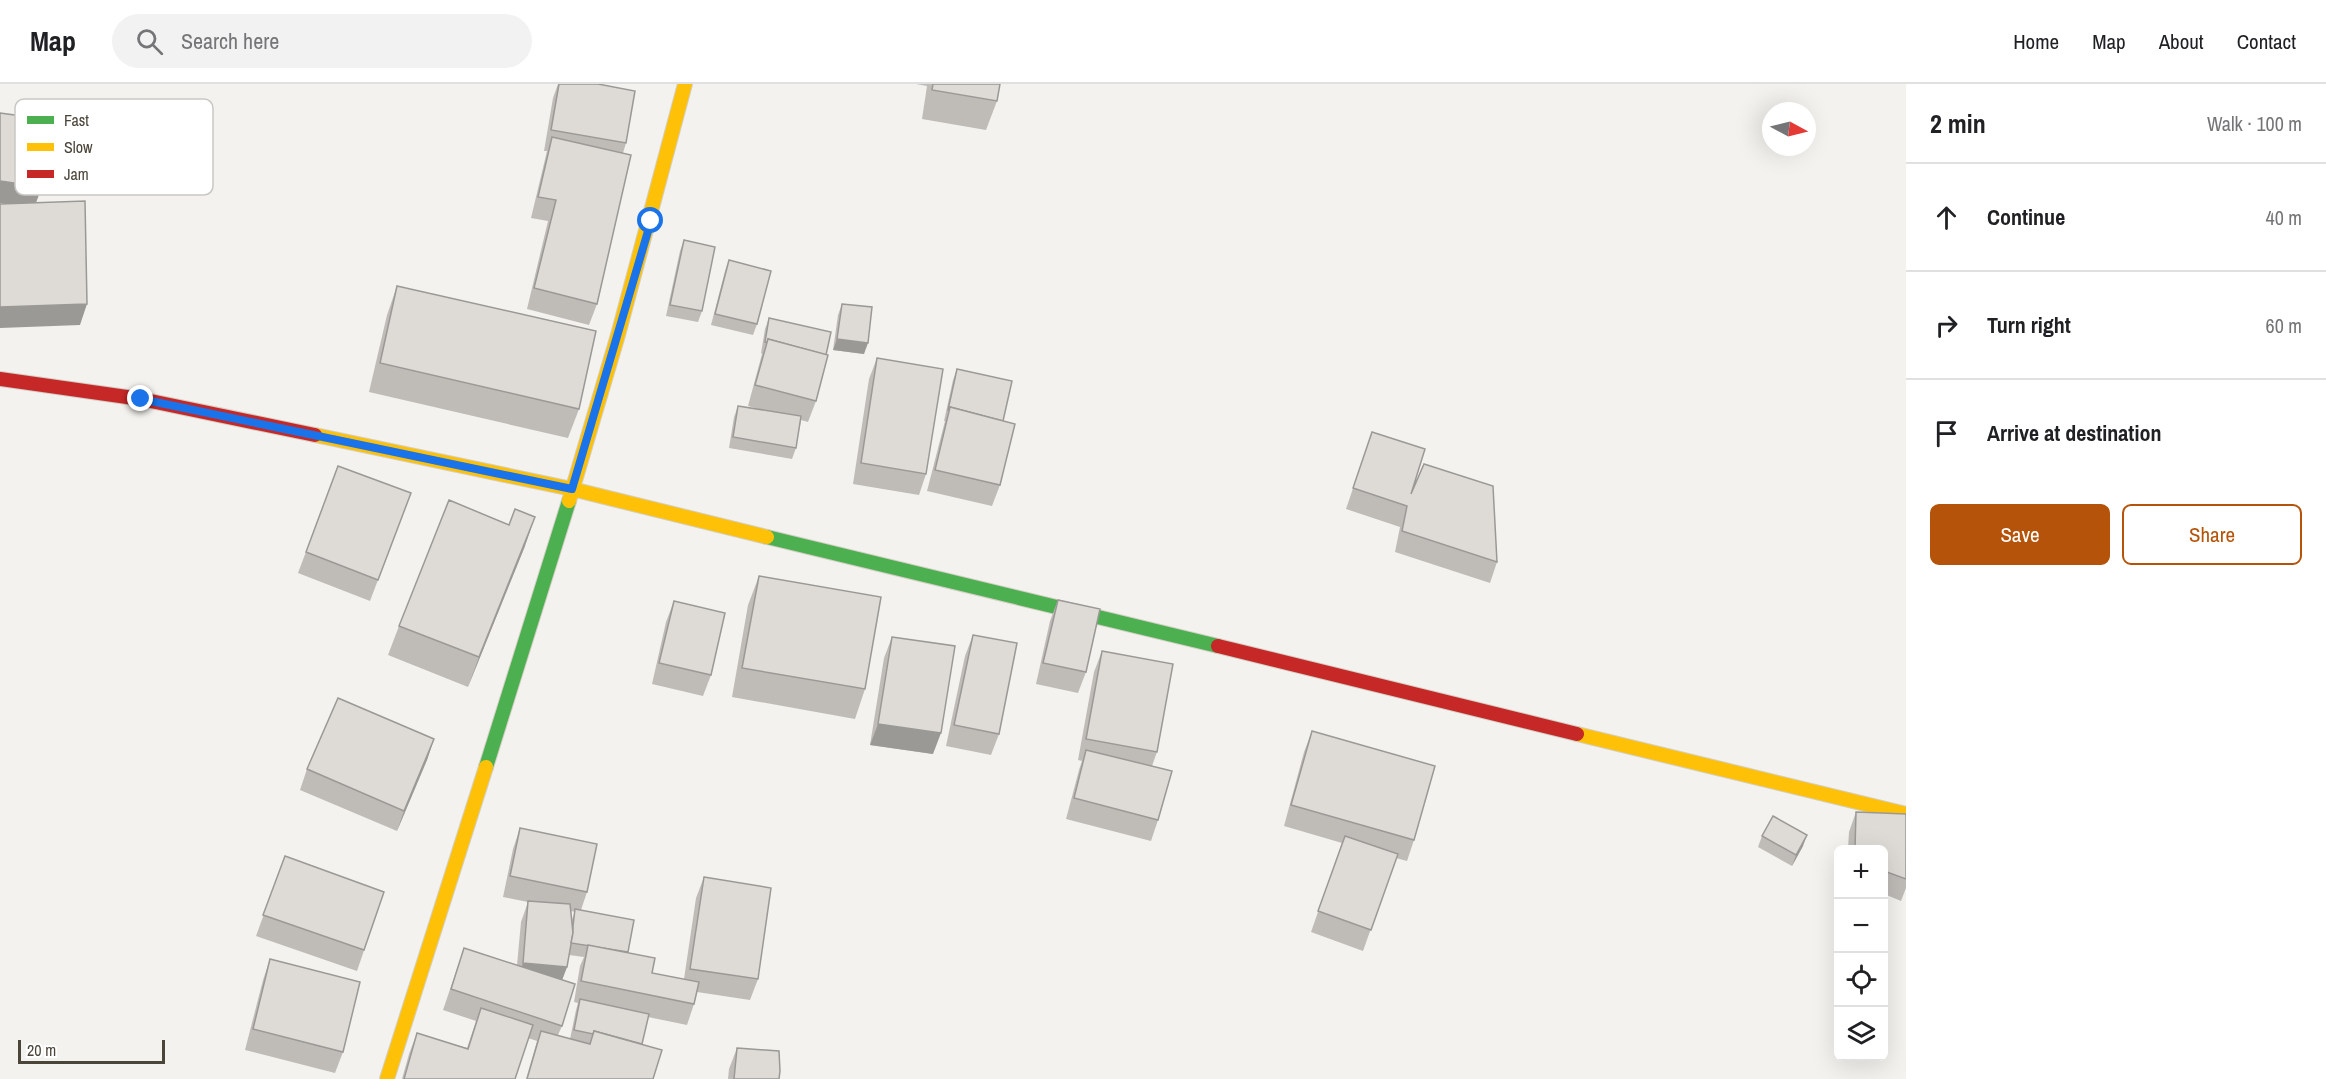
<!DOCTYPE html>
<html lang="en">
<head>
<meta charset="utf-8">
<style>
  :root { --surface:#fff; --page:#f2f2f2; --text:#202124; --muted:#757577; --line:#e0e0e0; --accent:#b45309 }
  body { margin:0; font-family:"Archivo Narrow",sans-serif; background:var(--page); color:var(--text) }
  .controls { position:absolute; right:18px; bottom:18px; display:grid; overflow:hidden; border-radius:9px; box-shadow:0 6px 24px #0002 }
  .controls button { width:54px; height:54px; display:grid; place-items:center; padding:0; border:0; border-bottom:2px solid var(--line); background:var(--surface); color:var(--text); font:30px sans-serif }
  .compass { position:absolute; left:1762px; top:18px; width:54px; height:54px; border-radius:50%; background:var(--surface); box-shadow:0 6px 24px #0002; rotate:97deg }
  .scale { position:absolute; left:18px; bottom:15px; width:147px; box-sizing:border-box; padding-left:6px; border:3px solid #4b4439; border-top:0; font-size:16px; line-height:21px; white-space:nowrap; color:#4b4439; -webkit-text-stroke:4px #fff; paint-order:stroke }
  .stop { position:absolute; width:18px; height:18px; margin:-14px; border:4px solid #1a73e8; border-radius:50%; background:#fff }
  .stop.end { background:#1a73e8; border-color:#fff; box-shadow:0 2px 6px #0008 }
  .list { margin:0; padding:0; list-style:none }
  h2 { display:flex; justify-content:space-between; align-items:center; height:78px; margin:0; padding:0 24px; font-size:26px }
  h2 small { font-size:20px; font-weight:400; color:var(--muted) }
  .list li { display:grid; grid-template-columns:39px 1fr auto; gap:18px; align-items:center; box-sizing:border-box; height:108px; padding:0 24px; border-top:2px solid var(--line) }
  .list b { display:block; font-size:22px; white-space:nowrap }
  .list em { font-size:20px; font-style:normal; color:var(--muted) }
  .actions { display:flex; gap:12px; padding:18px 24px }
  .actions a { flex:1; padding:14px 0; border:2px solid var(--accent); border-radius:9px; text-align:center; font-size:21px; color:var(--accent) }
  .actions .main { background:var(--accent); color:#fff }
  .icon { flex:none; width:33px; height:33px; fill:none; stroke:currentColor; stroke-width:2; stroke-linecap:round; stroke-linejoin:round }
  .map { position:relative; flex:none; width:1906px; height:995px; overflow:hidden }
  header { display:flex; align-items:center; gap:36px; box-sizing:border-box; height:84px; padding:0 30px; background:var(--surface); border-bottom:2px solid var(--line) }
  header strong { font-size:28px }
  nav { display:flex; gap:33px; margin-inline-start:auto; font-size:21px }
  .search { width:420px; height:54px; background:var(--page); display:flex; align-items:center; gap:15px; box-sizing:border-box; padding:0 21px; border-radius:33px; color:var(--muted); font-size:22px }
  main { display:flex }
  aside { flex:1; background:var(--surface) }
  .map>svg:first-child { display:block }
</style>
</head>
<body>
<header>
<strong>Map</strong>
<div class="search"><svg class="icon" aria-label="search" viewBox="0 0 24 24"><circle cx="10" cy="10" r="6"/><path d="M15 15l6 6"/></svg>Search here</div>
<nav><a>Home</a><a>Map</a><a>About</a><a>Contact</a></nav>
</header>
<main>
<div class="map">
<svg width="1906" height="995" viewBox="0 0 1906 995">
  <rect width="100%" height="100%" fill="#f4f2ee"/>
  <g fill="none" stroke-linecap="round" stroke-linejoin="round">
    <g stroke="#d3cfc5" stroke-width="16">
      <g id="fast">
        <path d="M767 453 1218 562"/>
        <path d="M486 683 569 417"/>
      </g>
    </g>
    <g stroke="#d3cfc5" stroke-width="16">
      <g id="slow">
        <path d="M315 351 572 405 767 453"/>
        <path d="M569 417 618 251 685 0"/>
        <path d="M1577 650 1906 730"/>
        <path d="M387 995 486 683"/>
      </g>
    </g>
    <g stroke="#d3cfc5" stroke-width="16">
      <g id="jam">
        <path d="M0 295 141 315 315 351"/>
        <path d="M1218 562 1577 650"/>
      </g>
    </g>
    <use href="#fast" stroke="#4caf50" stroke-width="14"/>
    <use href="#slow" stroke="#ffc107" stroke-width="14"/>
    <use href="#jam" stroke="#c62828" stroke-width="14"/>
  </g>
  <g fill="#bfbcb8" fill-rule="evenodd">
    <path d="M558 0H598L626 59 623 69 597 220 589 241 527 225 548 137 531 134 547 67H544L553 14Z"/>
    <path d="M916 0H1000L997 17 986 46 922 35 927 2Z"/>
    <path d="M684 156 702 227 698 238 666 232 680 167Z"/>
    <path d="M729 176 757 240 753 251 711 241 725 187Z"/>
    <path d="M397 202 579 325 568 354 369 308 387 231Z"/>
    <path d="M842 220 864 270 833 266 838 231Z"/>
    <path d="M769 234 816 317 808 338 801 336 796 364 792 375 729 364 734 333 738 322 759 325 748 322 762 270 761 269 765 245Z"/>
    <path d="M877 274 926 390 919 411 853 400 869 295Z"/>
    <path d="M957 285 1003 337 1000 401 992 422 927 407 945 337H944L953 296Z"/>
    <path d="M1372 348 1411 410 1497 478 1490 499 1395 468 1400 443 1346 425Z"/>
    <path d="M338 382 411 409 370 517 298 489Z"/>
    <path d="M509 441 525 462 468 603 388 571 399 542Z"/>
    <path d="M759 492 865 605 855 635 732 613 748 521Z"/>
    <path d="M1058 516 1086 588 1078 609 1036 600 1050 537Z"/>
    <path d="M674 517 711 591 703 612 652 600 666 538Z"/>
    <path d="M973 551 999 650 991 671 946 662 965 572Z"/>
    <path d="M892 553 933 670 870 661 884 574Z"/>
    <path d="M1102 567 1157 668 1152 682 1158 736 1151 757 1066 735 1079 686 1082 677 1078 676 1094 588Z"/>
    <path d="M1312 647 1414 756 1407 777 1396 774 1363 867 1311 848 1342 759 1284 742 1304 668Z"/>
    <path d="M434 655 427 676 397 747 300 706 307 685Z"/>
    <path d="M1856 728 1906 730V804L1901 817 1884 810V765H1848L1849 748Z"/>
    <path d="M520 744 587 808 581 826 628 869 652 889 684 895 696 814 704 793 758 895 750 916 697 908 694 920 687 941 648 933 642 960 653 995H526L537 957 528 954 515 995H402L409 970 417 949 467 964 476 937 443 926 464 864 517 881 521 838 528 818 503 813 513 765ZM571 827 575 828 572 835ZM569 871 584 873 580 882 574 918 578 919 576 926 570 955 558 951 562 942V896L567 883Z"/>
    <path d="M1762 752 1803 762 1792 782 1758 763Z"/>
    <path d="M285 772 384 808 357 887 256 852Z"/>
    <path d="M270 875 343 968 335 989 245 966 263 896Z"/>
    <path d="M737 964 779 995H728L729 985Z"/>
  </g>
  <g fill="#9b9996">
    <path d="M0 97 42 103 34 124 0 119Z"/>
    <path d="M87 220 80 241 0 244V223Z"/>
    <path d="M837 255 868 259 864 270 833 266Z"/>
    <path d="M535 433 525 462 468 603 479 573Z"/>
    <path d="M878 640 941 649 933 670 870 661Z"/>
    <path d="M434 655 427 676 397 747 404 727Z"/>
    <path d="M1807 751 1803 762 1792 782 1796 771Z"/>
    <path d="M523 879 567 883 559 904 516 900Z"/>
  </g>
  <g fill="#dedbd6" stroke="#9b9996" stroke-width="1.5">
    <path d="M559 0H598L635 7 626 59 551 46Z"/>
    <path d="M933 0H1000L997 17 932 6Z"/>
    <path d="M0 29 51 36 42 103 0 97Z"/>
    <path d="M552 53 631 71 597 220 534 204 556 116 538 113Z"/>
    <path d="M85 117 87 220 0 223V120Z"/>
    <path d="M684 156 715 163 702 227 670 221Z"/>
    <path d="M729 176 771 187 757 240 715 230Z"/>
    <path d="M397 202 596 247 579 325 380 279Z"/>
    <path d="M842 220 872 223 868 259 837 255Z"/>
    <path d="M769 234 831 248 826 271 768 255 767 259 765 258Z"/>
    <path d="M768 255 828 271 816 317 755 301Z"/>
    <path d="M877 274 943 285 926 390 861 379Z"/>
    <path d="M957 285 1012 297 1003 337 950 323 949 326H948Z"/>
    <path d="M738 322 801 332 796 364 733 353Z"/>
    <path d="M950 323 1015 340 1000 401 935 386Z"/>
    <path d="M1372 348 1425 365 1411 410 1424 380 1493 402 1497 478 1402 447 1407 422 1353 404Z"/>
    <path d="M338 382 411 409 378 496 306 468Z"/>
    <path d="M449 416 509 441 515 425 535 433 479 573 399 542Z"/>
    <path d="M759 492 881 513 865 605 742 584Z"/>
    <path d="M1058 516 1100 525 1086 588 1043 579Z"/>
    <path d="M674 517 725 529 711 591 659 579Z"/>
    <path d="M973 551 1017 559 999 650 954 641Z"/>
    <path d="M892 553 955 562 941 649 878 640Z"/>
    <path d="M1102 567 1173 580 1157 668 1086 655Z"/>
    <path d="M338 614 434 655 404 727 307 685Z"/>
    <path d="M1312 647 1435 682 1414 756 1291 721Z"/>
    <path d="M1086 666 1172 687 1158 736 1074 714Z"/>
    <path d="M1856 728 1906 730V795L1884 787V765H1855Z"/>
    <path d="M1773 732 1807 751 1796 771 1762 752Z"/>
    <path d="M520 744 597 760 587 808 510 792Z"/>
    <path d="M1345 752 1398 770 1371 846 1318 827Z"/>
    <path d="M285 772 384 808 364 866 263 831Z"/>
    <path d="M704 793 771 804 758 895 690 885Z"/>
    <path d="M528 817 570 820 573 849 567 883 523 879Z"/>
    <path d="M575 825 634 836 628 868 571 859 573 849V842Z"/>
    <path d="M588 861 655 874 652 889 699 898 694 920 581 897Z"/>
    <path d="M464 864 575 900 562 942 451 905Z"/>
    <path d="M270 875 360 898 343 968 253 945Z"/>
    <path d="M580 915 649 930 642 960 594 947 593 950 574 946Z"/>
    <path d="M481 924 533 941 515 995H404L417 949 468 965Z"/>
    <path d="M541 947 590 960 594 947 662 966 653 995H527Z"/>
    <path d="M737 964 779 967 780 987 779 995H734Z"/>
  </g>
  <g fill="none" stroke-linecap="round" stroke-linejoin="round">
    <path stroke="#1a73e8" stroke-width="8" d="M141 315 572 405 651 137"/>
  </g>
  <rect x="15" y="15" width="198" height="96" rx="9" fill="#fff" stroke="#c9c7c4" stroke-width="1.5"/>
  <rect x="27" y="32" width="27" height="8" fill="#4caf50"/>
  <rect x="27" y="59" width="27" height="8" fill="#ffc107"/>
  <rect x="27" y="86" width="27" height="8" fill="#c62828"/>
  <g font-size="16" fill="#4b4439">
    <text x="64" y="42">Fast</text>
    <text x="64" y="69">Slow</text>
    <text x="64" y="96">Jam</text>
  </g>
</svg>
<div class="controls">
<button>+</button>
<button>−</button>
<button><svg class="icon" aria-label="locate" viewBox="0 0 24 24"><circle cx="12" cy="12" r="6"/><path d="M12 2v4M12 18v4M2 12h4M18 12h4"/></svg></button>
<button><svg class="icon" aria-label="layers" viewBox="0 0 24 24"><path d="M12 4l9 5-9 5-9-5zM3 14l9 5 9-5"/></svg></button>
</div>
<svg class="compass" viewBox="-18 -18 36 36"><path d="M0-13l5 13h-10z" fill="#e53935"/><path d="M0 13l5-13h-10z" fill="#757577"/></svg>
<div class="scale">20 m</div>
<div class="stop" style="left:651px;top:137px"></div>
<div class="stop end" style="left:141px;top:315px"></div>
</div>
<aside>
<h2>2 min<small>Walk · 100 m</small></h2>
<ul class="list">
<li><svg class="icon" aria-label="ahead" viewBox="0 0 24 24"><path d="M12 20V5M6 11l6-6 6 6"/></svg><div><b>Continue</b></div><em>40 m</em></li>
<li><svg class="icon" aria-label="right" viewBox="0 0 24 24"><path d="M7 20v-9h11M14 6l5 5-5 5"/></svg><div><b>Turn right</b></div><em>60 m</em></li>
<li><svg class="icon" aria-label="arrive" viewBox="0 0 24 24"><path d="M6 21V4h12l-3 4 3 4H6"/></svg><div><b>Arrive at destination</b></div></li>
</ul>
<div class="actions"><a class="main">Save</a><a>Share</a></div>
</aside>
</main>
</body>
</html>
